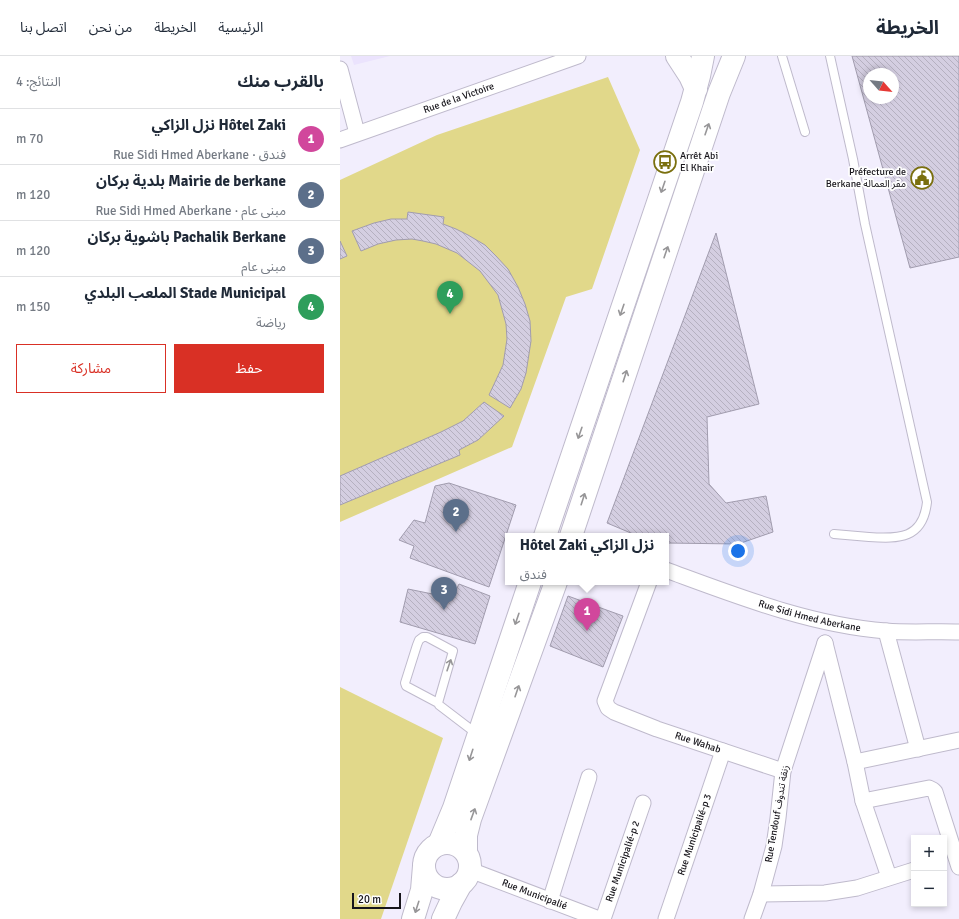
<!DOCTYPE html>
<html lang="ar">
<head>
<meta charset="utf-8">
<style>
  :root { --surface:#fff; --page:#f6f6f7; --text:#1f2937; --muted:#747a83; --line:#e0e1e3; --accent:#d93025 }
  body { margin:0; font-family:Signika,"Noto Sans Arabic",sans-serif; background:var(--page); color:var(--text); direction:rtl }
  .controls { position:absolute; right:12px; bottom:12px; display:grid; overflow:hidden; border-radius:0px; box-shadow:0 2px 6px #0003 }
  .controls button { width:36px; height:36px; display:grid; place-items:center; padding:0; border:0; border-bottom:1px solid var(--line); background:var(--surface); color:var(--text); font:20px sans-serif }
  .compass { position:absolute; left:523px; top:12px; width:36px; height:36px; border-radius:50%; background:var(--surface); box-shadow:0 2px 6px #0003; rotate:117deg }
  .scale { position:absolute; left:12px; bottom:10px; width:49px; box-sizing:border-box; padding-left:4px; border:2px solid #17151b; border-top:0; font-size:11px; line-height:14px; white-space:nowrap; color:#17151b; -webkit-text-stroke:3px #fefefe; paint-order:stroke }
  .you { position:absolute; left:398px; top:495px; width:14px; height:14px; margin:-10px; border:3px solid #fff; border-radius:50%; background:#1a73e8; box-shadow:0 0 0 6px #1a73e833 }
  .badge { display:grid; place-items:center; width:26px; height:26px; border-radius:50%; background:var(--accent); color:#fff; font-size:13px; font-weight:700 }
  .pin { position:absolute; translate:-50% -33px; filter:drop-shadow(0 1px 2px #0008) }
  .pin::after { content:''; position:absolute; top:21px; width:14px; height:12px; background:inherit; clip-path:polygon(0 0,100% 0,50% 100%) }
  .popup { position:absolute; left:165px; top:477px; width:164px; height:52px; box-sizing:border-box; display:grid; place-content:center; border-radius:0px; background:var(--surface); filter:drop-shadow(0 1px 3px #0005); font-size:13px; white-space:nowrap; color:var(--muted) }
  .popup b { font-size:15px; color:var(--text) }
  .popup::after { content:''; position:absolute; left:50%; top:100%; margin-left:-8px; border:8px solid transparent; border-top-color:var(--surface) }
  .list { margin:0; padding:0; list-style:none }
  h2 { display:flex; justify-content:space-between; align-items:center; height:52px; margin:0; padding:0 16px; font-size:17px }
  h2 small { font-size:13px; font-weight:400; color:var(--muted) }
  .list li { display:grid; grid-template-columns:26px 1fr auto; gap:12px; align-items:center; box-sizing:border-box; height:56px; padding:0 16px; border-top:1px solid var(--line) }
  .list b { display:block; font-size:15px; white-space:nowrap }
  .list p { margin:0; font-size:13px; white-space:nowrap; color:var(--muted) }
  .list em { font-size:13px; font-style:normal; color:var(--muted) }
  .actions { display:flex; gap:8px; padding:12px 16px }
  .actions a { flex:1; padding:9px 0; border:1px solid var(--accent); border-radius:0px; text-align:center; font-size:14px; color:var(--accent) }
  .actions .main { background:var(--accent); color:#fff }
  .map { position:relative; flex:none; width:619px; height:863px; overflow:hidden; direction:ltr }
  header { display:flex; align-items:center; gap:24px; box-sizing:border-box; height:56px; padding:0 20px; background:var(--surface); border-bottom:1px solid var(--line) }
  header strong { font-size:19px }
  nav { display:flex; gap:22px; margin-inline-start:auto; font-size:14px }
  main { display:flex }
  aside { flex:1; background:var(--surface) }
  .map>svg:first-child { display:block }
</style>
</head>
<body>
<header>
<strong>الخريطة</strong>
<nav><a>الرئيسية</a><a>الخريطة</a><a>من نحن</a><a>اتصل بنا</a></nav>
</header>
<main>
<div class="map">
<svg width="619" height="863" viewBox="0 0 619 863">
  <defs>
    <pattern id="building-back-hatch" width="6" height="6" patternUnits="userSpaceOnUse"><rect width="6" height="6" fill="#d4cee1"/><path d="M-1 5l2 2M0 0l6 6M5-1l2 2" fill="none" stroke="#b5b0c0"/></pattern>
  </defs>
  <rect width="100%" height="100%" fill="#f2eefd"/>
  <path fill="#ebe3fd" d="M11 0H50L14 9Z"/>
  <g fill="#e1d88a">
    <path d="M268 21 300 94 252 233 226 241 172 391 0 466V124L97 79Z"/>
    <path d="M0 631 103 682 41 863H0Z"/>
  </g>
  <g fill="url(#building-back-hatch)" stroke="#a19cae" fill-rule="evenodd">
    <path d="M512 0H619V201L570 212ZM529 18H553V42H529Z"/>
    <path d="M68 156 104 161 103 168 116 173 128 179 145 189 156 200 168 213 178 231 185 248 190 265 191 285 186 317 181 333 170 352 149 339 163 309 167 283 166 268 158 239 140 215 117 197 96 188 83 185 72 183 56 184 38 188 21 195 12 175 34 167 51 163H67Z"/>
    <path d="M376 177 419 348 367 361 369 428 386 447 426 440 433 476 398 488 326 487V480H298L267 467Z"/>
    <path d="M0 185 7 200 0 203Z"/>
    <path d="M144 346 164 360 138 384 119 394 120 399 0 449V420L101 376 123 365Z"/>
    <path d="M109 427 176 449 149 531 70 502 74 490 59 484 74 464 85 467 95 430Z"/>
    <path d="M119 528 150 540 135 588 60 566 68 533 112 542Z"/>
    <path d="M228 540 283 560 263 611 210 590Z"/>
  </g>
  <g fill="none" stroke-linecap="round" stroke-linejoin="round">
    <g stroke="#bfbacc" stroke-width="10">
      <g id="service">
        <path d="M442 0 465 76"/>
        <path d="M490 0 513 103 525 168 587 446C583 483 559 483 529 481 517 480 506 479 494 478"/>
        <path d="M98 647 113 595 87 581H83L79 584 77 589 65 627 66 630 98 647 99 649 137 678"/>
      </g>
    </g>
    <g stroke="#bfbacc" stroke-width="17">
      <g id="minor">
        <path d="M0 13 17 77"/>
        <path id="s1" d="M0 84 238 0"/>
        <path id="s2" d="M326 514C397 540 470 569 546 575 570 577 595 575 619 576"/>
        <path id="s3" d="M309 526 265 645 268 652 274 656 317 673 443 715"/>
        <path d="M546 575 578 693"/>
        <path d="M485 587 515 706 523 745 549 821"/>
        <path d="M515 706 619 684"/>
        <path d="M523 745 589 732 593 734 595 736 619 811"/>
        <path id="s4" d="M130 814 259 863"/>
        <path d="M421 838 485 837 517 832 574 814"/>
        <path d="M210 845 249 721"/>
        <path id="s5" d="M263 863 303 747"/>
        <path id="s6" d="M326 863 383 695"/>
        <path d="M412 863 421 838 434 790 438 762 443 715 485 587"/>
      </g>
    </g>
    <g stroke="#bfbacc" stroke-width="24">
      <g id="trunk">
        <path d="M337 0 350 20 356 33"/>
        <path d="M205 480 352 46 359 20 363 0"/>
        <path d="M231 480 379 37 394 0"/>
        <circle cx="107" cy="810" r="23"/>
        <path d="M99 788 114 752 190 526"/>
        <path d="M126 796V779L130 763 216 526"/>
        <path d="M73 863 82 834 84 810"/>
        <path d="M103 863 111 846 121 828"/>
      </g>
    </g>
    <use href="#service" stroke="#fff" stroke-width="8"/>
    <use href="#minor" stroke="#fff" stroke-width="15"/>
    <use href="#trunk" stroke="#fff" stroke-width="22"/>
  </g>
  <defs><path id="oneway-shaft" d="M-6 0H5M1.5-3L5.5 0L1.5 3" fill="none" stroke-width="1.6" stroke-linecap="round" stroke-linejoin="round"/></defs>
  <g stroke="#979698">
    <use href="#oneway-shaft" transform="translate(367 73) rotate(-71)"/>
    <use href="#oneway-shaft" transform="translate(323 131) rotate(109)"/>
    <use href="#oneway-shaft" transform="translate(326 196) rotate(-71)"/>
    <use href="#oneway-shaft" transform="translate(282 254) rotate(109)"/>
    <use href="#oneway-shaft" transform="translate(285 320) rotate(-72)"/>
    <use href="#oneway-shaft" transform="translate(240 377) rotate(109)"/>
    <use href="#oneway-shaft" transform="translate(243 443) rotate(-72)"/>
    <use href="#oneway-shaft" transform="translate(177 563) rotate(109)"/>
    <use href="#oneway-shaft" transform="translate(109 609) rotate(-71)"/>
    <use href="#oneway-shaft" transform="translate(177 635) rotate(-71)"/>
    <use href="#oneway-shaft" transform="translate(131 699) rotate(108)"/>
    <use href="#oneway-shaft" transform="translate(133 758) rotate(-70)"/>
    <use href="#oneway-shaft" transform="translate(77 851) rotate(108)"/>
  </g>
  <defs>
    <g id="bus-ring" transform="scale(1.15)"><circle r="9.5" fill="#fefefe" stroke="#7a6f0e" stroke-width="1.5"/><path d="M-5-6H5V4H4V6H2V4H-2V6H-4V4H-5ZM-3.5-4V0h7V-4ZM-3.5 1.2v1.5H-2V1.2ZM2 1.2v1.5H3.5V1.2Z" fill="#7a6f0e"/></g>
    <g id="civic-ring" transform="scale(1.15)"><circle r="9.5" fill="#fefefe" stroke="#7a6f0e" stroke-width="1.5"/><path d="M-.6-6.5H3V-4.5H.6V-3L4-1V1h2V6H-6V1h2V-1L-.6-3ZM-1.2 2.5V6h2.4V2.5Z" fill="#7a6f0e"/></g>
  </defs>
  <g fill-rule="evenodd">
    <use href="#bus-ring" x="325" y="106"/>
    <use href="#civic-ring" x="582" y="122"/>
  </g>
  <g text-anchor="middle" dominant-baseline="central" stroke-width="3.5" stroke-linejoin="round" paint-order="stroke">
    <g font-size="10" fill="#17151b" stroke="#fefefe">
      <text stroke="none"><textPath href="#s1" startOffset="126">Rue de la Victoire</textPath></text>
      <text stroke="none"><textPath href="#s2" startOffset="151">Rue Sidi Hmed Aberkane</textPath></text>
      <text stroke="none"><textPath href="#s3" startOffset="231">Rue Wahab</textPath></text>
      <text transform="translate(437 758) rotate(-80)">Rue Tendouf زنقة تندوف</text>
      <text stroke="none"><textPath href="#s6" startOffset="89">Rue Municipalié-p 3</textPath></text>
      <text stroke="none"><textPath href="#s5" startOffset="61">Rue Municipalié-p 2</textPath></text>
      <text stroke="none"><textPath href="#s4" startOffset="69">Rue Municipalié</textPath></text>
    </g>
    <g font-size="10" fill="#17151b" stroke="#fefefe" text-anchor="start">
      <text x="340" y="100">Arrêt Abi<tspan x="340" dy="12">El Khair</tspan></text>
      <text x="566" y="116" text-anchor="end">Préfecture de<tspan x="566" dy="12">Berkane مقر العمالة</tspan></text>
    </g>
  </g>
</svg>
<div class="controls">
<button>+</button>
<button>−</button>
</div>
<svg class="compass" viewBox="-18 -18 36 36"><path d="M0-13l5 13h-10z" fill="#e53935"/><path d="M0 13l5-13h-10z" fill="#747a83"/></svg>
<div class="scale">20 m</div>
<div class="you"></div>
<div class="pin badge" style="left:247px;top:575px;background:#d1479c">1</div>
<div class="popup"><b>Hôtel Zaki نزل الزاكي</b>فندق</div>
<div class="pin badge" style="left:116px;top:476px;background:#5c6f8a">2</div>
<div class="pin badge" style="left:104px;top:554px;background:#5c6f8a">3</div>
<div class="pin badge" style="left:110px;top:258px;background:#2e9e5b">4</div>
</div>
<aside>
<h2>بالقرب منك<small>النتائج: 4</small></h2>
<ul class="list">
<li><span class="badge" style="background:#d1479c">1</span><div><b>Hôtel Zaki نزل الزاكي</b><p>فندق · Rue Sidi Hmed Aberkane</p></div><em>70 m</em></li>
<li><span class="badge" style="background:#5c6f8a">2</span><div><b>Mairie de berkane بلدية بركان</b><p>مبنى عام · Rue Sidi Hmed Aberkane</p></div><em>120 m</em></li>
<li><span class="badge" style="background:#5c6f8a">3</span><div><b>Pachalik Berkane باشوية بركان</b><p>مبنى عام</p></div><em>120 m</em></li>
<li><span class="badge" style="background:#2e9e5b">4</span><div><b>Stade Municipal الملعب البلدي</b><p>رياضة</p></div><em>150 m</em></li>
</ul>
<div class="actions"><a class="main">حفظ</a><a>مشاركة</a></div>
</aside>
</main>
</body>
</html>
